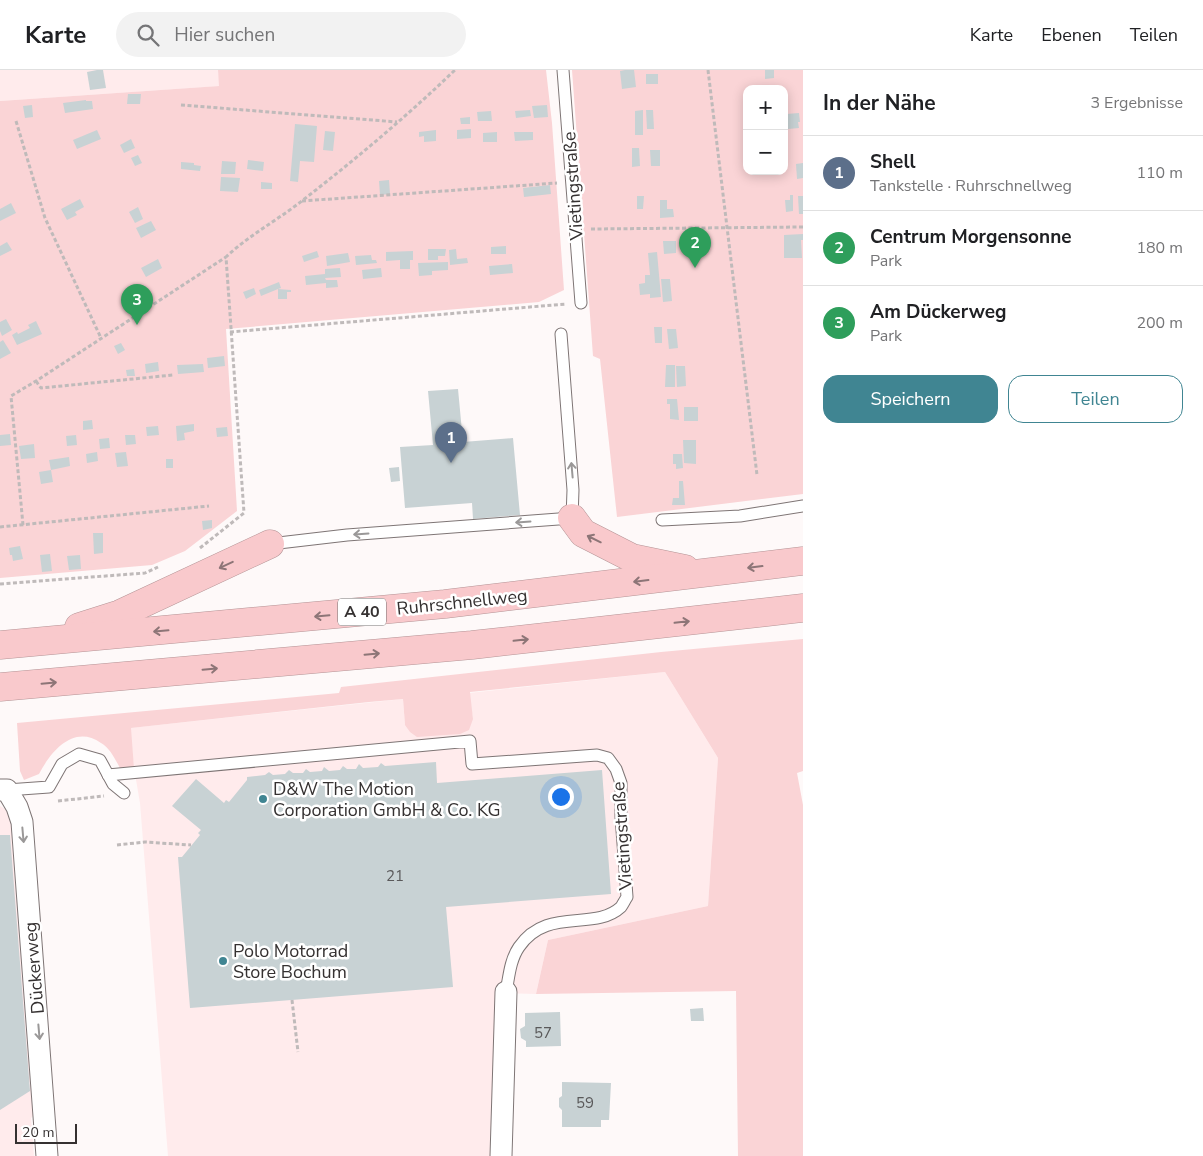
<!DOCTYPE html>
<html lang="de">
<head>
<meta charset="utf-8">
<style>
  :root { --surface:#fff; --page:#f2f2f2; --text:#202124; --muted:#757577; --line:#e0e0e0; --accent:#408592 }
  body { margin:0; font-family:"Nunito Sans",sans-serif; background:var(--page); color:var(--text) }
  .controls { position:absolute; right:15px; top:15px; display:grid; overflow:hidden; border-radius:10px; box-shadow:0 2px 12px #0003 }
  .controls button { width:45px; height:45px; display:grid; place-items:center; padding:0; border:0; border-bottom:1px solid var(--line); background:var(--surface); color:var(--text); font:25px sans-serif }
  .scale { position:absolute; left:15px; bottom:12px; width:62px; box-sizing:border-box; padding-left:5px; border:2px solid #353131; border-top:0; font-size:14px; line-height:18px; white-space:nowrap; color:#353131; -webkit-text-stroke:4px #fff; paint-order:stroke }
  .you { position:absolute; left:560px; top:726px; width:18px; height:18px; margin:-12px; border:4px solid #fff; border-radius:50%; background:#1a73e8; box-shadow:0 0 0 8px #1a73e833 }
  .badge { display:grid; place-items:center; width:32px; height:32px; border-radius:50%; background:var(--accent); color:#fff; font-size:16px; font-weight:700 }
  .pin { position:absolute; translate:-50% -41px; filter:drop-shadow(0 1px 2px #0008) }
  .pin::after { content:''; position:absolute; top:26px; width:18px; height:15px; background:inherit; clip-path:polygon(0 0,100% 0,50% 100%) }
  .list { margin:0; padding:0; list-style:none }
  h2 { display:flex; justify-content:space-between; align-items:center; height:65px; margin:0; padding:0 20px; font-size:21px }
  h2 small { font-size:16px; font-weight:400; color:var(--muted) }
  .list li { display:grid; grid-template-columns:32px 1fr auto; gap:15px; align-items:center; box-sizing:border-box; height:75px; padding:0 20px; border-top:1px solid var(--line) }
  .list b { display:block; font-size:19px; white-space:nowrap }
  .list p { margin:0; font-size:16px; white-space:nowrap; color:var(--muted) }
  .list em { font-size:16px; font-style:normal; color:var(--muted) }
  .actions { display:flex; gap:10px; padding:15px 20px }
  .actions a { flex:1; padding:11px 0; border:1px solid var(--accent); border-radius:15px; text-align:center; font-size:18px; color:var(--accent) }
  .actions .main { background:var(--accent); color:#fff }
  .icon { flex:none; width:28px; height:28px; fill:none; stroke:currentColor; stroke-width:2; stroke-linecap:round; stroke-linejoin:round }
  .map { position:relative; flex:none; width:803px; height:1086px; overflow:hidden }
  header { display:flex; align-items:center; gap:30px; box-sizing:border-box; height:70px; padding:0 25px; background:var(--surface); border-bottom:1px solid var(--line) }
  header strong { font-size:24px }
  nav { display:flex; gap:28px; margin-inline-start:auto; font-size:18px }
  .search { width:350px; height:45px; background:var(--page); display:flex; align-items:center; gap:12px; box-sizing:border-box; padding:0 18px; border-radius:28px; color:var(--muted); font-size:19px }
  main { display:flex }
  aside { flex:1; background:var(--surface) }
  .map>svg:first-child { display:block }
</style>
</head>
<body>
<header>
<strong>Karte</strong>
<div class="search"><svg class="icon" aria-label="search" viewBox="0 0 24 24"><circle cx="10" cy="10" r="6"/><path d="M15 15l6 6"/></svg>Hier suchen</div>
<nav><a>Karte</a><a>Ebenen</a><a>Teilen</a></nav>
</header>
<main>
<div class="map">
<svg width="803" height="1086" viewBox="0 0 803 1086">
  <rect width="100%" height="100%" fill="#fef9f9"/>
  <g fill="#ffebec">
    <path d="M0 0H218L220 16 0 31Z"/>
    <path d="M665 602 718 688 708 836 548 870 536 924 500 923 493 1086H168L140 733 134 698 130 658 403 629 405 655 473 649 469 623Z"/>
    <path d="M0 736 5 739 12 749 37 1042 31 1048 34 1086H0Z"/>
  </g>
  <g fill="#fad4d6" fill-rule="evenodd">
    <path d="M218 0H546L552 53 564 220 539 232 226 259 237 441 185 481 152 495 0 508V31L219 16Z"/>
    <path d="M572 0H803V424L617 447 600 289 593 286ZM747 19H784V101H747Z"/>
    <path d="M803 569V701L797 703 803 735V1086H738L736 921 536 924 548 870 708 836 718 688 665 602 470 622 473 649 469 660 460 664 417 667 410 662 405 655 403 629 369 632 131 658 134 698H120C115 689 110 678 101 673 74 654 51 681 39 704L24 710 20 701 17 653 339 623 341 617 661 582Z"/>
  </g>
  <g fill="#c8d2d4">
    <path d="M97 0H103L106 18 90 20 87 2Z"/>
    <path d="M625 0H634L636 17 622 19 620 1Z"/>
    <path d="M765 0H774V8L765 9Z"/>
    <rect x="646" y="4" width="12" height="10"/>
    <path d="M128 24H141L140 34H127Z"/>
    <path d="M86 30V31H92L93 39 65 43 63 33Z"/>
    <path d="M32 35 33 47 25 48 23 36Z"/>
    <path d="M547 35 548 47 534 48 532 36Z"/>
    <path d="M530 40 531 46 516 48 515 41Z"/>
    <path d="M643 40V65H635V41Z"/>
    <path d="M646 40H653L654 59H647Z"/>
    <path d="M491 41 492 51H478L477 42Z"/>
    <path d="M799 43 800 52H798L799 58 788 59 786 44Z"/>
    <path d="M470 47V54H461L460 48Z"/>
    <path d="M295 54 317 56 314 92 300 91 298 112 290 111Z"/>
    <path d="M471 59V68L457 69V60Z"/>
    <path d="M97 60 101 69 77 79 73 70Z"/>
    <path d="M436 60V71L424 72V66L419 67V62Z"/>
    <path d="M325 61 335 62 333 81 323 80Z"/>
    <path d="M497 62V72H483V63Z"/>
    <path d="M514 62H533V70L515 71Z"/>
    <path d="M131 69 135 78 124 83 120 75Z"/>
    <path d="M632 78H639L640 96 632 97Z"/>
    <path d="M650 80H660V96H651Z"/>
    <path d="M138 85 142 93 135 96 131 88Z"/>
    <path d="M248 90 264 92 263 101 247 99Z"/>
    <path d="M222 91 236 92 235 104H221Z"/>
    <path d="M181 92 194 93V95L201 96 200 101 181 99Z"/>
    <path d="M803 93V108L797 109 796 94Z"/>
    <path d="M221 107 240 108 238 122 220 121Z"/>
    <path d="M389 110 390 124 380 125 379 111Z"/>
    <path d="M261 112 272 113V119H261Z"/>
    <path d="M550 115 551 124 524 127 523 118Z"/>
    <path d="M790 125H793V141L786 142 785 130H790Z"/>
    <path d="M637 126H644L643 139H637Z"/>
    <path d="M798 126H803V144H799Z"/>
    <path d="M80 129 84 137 75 142 77 145 67 150 61 139Z"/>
    <path d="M660 130H667V139H673L674 147 660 148Z"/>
    <path d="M11 133 16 143 0 151V139Z"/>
    <path d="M138 137 143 149 135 153 129 142Z"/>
    <path d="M151 151 156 160 141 168 136 158Z"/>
    <path d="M803 164V170H801L802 188H784V165Z"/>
    <path d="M663 171H676V183L664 184Z"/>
    <path d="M7 172 12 180 0 186V176Z"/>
    <path d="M506 176V184H491V177Z"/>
    <path d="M428 179H446L445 186H438V190H428Z"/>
    <path d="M456 179 457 189 467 188 468 193 450 195 449 180Z"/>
    <path d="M317 181 319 187 304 192 302 186Z"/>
    <path d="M413 181V190H410V199H400V190L386 191V182Z"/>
    <path d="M657 182 661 227 650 228V224L640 225 639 214 645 213V205H650L648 183Z"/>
    <path d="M348 183 350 192 327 196 326 186Z"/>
    <path d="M371 185 372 190H376L377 193 356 195 355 186Z"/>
    <path d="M158 189 162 198 146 207 141 198Z"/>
    <path d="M448 192V200L432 201V205L419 206 418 193Z"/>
    <path d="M512 194 513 203 490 205 489 196Z"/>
    <path d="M340 198 341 207 325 208 326 210H337L338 217 326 218V213L306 215 305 206 325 204V199Z"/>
    <path d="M381 198 382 207 363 209 362 200Z"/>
    <path d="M661 209H670L672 231 663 232Z"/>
    <path d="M279 212 281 218 278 219 291 220V222H287V229H278V219L261 226 259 220Z"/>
    <path d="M254 218 256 224 246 229 243 222Z"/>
    <path d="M6 249 12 260 2 266 0 261V252Z"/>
    <path d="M36 251 42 264 17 275 12 265 17 262 18 264 30 258 28 255Z"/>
    <path d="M654 257H662V273H655Z"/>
    <path d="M667 259H676L678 278 669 279Z"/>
    <path d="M3 270 11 283 0 289V272Z"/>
    <path d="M121 273 125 280 118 284 114 276Z"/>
    <path d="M224 286 225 296 208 298 207 288Z"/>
    <path d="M158 292 159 301 146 303 145 294Z"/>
    <path d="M203 294 204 302 178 304 177 295Z"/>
    <path d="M666 295H675V317H665Z"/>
    <path d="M676 296H685L686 316 677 317Z"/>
    <path d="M134 299 135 306H127L126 300Z"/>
    <path d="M458 319 463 372 513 368 520 445 473 449 472 433 405 438 400 377 433 375 428 321Z"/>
    <path d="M667 329H677L679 350 670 349V334H667Z"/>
    <rect x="684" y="337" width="14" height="14"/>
    <path d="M92 350 93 359 83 360V351Z"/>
    <path d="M194 354V361L184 363 185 370 177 371 176 356Z"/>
    <path d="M158 356 159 365 147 366 146 357Z"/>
    <path d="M227 357 228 366 217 367 216 358Z"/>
    <path d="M10 364 11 375 0 376V365Z"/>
    <path d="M76 365 77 375 67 376 66 366Z"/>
    <path d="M125 365H135L136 374 126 375Z"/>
    <path d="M109 368 110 378 100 379 99 369Z"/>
    <path d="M683 370H696V394L684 393Z"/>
    <path d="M34 374 35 388 21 389 19 376Z"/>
    <path d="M97 382 98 391 87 393 86 384Z"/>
    <path d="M126 382 128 396 117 397 115 383Z"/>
    <path d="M673 384H682L683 398 676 399V394H673Z"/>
    <path d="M69 387 70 396 51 400 53 412 41 414 39 402 51 400 49 390Z"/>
    <rect x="166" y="389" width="7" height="9"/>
    <path d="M399 397 400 411 391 412 389 398Z"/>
    <path d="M679 411H683L685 435H672L673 428H679Z"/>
    <path d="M212 450V458L203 460 202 451Z"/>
    <path d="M93 463H103V483L94 484Z"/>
    <path d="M20 476 23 489 13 491 12 485H10L9 478Z"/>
    <path d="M50 484 52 501 42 502 40 485Z"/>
    <path d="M80 485 81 499 69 500 67 486Z"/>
    <path d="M436 692 437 713 602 700 611 824 446 837 453 917 190 938 178 787H182L200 765 198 763 201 760 172 736 196 709 224 733 226 730 229 732 247 710V707L265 705 269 702 273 705 285 704 289 700 293 703H303L306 699 310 702 322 701 324 697 329 701 340 700 343 696 347 699H356L359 694 363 698 378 697 381 693 385 696Z"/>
    <path d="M0 765H10L30 1021 0 1040Z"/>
    <path d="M703 938 704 951H691L690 939Z"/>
    <path d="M560 942 561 976 526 977V971L521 968 520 959 525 956V943Z"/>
    <path d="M562 1012 611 1013 609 1050H601V1057H562V1040L559 1037V1028L562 1026Z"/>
  </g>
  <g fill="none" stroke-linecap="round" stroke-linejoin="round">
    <g stroke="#7e7575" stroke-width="13">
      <g id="service">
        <path d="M563 0 581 233"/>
        <path d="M662 450 740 446 803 436"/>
        <path d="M270 474 347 465 572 448 573 420 561 264"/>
        <path d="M108 705 470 671 472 694 597 685 608 688 616 699 621 713V747L627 827C625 830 623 834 621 837 594 862 547 836 519 877 510 890 509 907 506 922"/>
        <path d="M7 720 49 717 62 694 79 684 100 690 113 714 124 723"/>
      </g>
    </g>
    <g stroke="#7e7575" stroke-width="23">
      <g id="minor">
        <path d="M0 720H7L17 737 22 752 47 1086"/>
        <path d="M501 1086 506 922"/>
      </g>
    </g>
    <g stroke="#b49496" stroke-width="29">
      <g id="motorway">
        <path d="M572 448 583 463 632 488 685 499"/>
        <path d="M79 557 120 544 270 474"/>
        <path d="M0 575 445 534 803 491"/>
        <path d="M0 617 472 575 803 538"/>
      </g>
    </g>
    <g stroke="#bfbaba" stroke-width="3" stroke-dasharray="4 2.5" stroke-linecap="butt">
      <path d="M708 0 757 405"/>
      <path d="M181 35 397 52"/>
      <path d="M16 51 45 148 101 268"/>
      <path d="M302 131 557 113"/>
      <path d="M591 159 803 157"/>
      <path d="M230 262 566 234"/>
      <path d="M36 311 41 318 173 305"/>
      <path d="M23 455 11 326 36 311 226 187"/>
      <path d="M0 457 209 436"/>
      <path d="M200 478 244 443 226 187C249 165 278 150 303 130 356 89 407 46 455 0"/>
      <path d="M0 514 145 503 158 497"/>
      <path d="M58 731 104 726"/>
      <path d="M117 775 145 772 191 775"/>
      <path d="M292 930 298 982"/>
    </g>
    <use href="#service" stroke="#fff" stroke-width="11"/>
    <use href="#minor" stroke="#fff" stroke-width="21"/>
    <use href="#motorway" stroke="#f9c9cc" stroke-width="28"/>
  </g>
  <defs><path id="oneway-shaft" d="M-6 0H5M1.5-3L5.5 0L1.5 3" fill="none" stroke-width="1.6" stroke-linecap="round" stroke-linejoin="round" transform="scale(1.25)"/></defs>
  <g stroke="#9a9898">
    <use href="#oneway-shaft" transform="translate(572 400) rotate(-95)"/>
    <use href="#oneway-shaft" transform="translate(523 452) rotate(176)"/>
    <use href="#oneway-shaft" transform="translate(361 464) rotate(176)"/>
    <use href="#oneway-shaft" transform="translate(23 765) rotate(85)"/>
    <use href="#oneway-shaft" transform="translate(39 962) rotate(85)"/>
  </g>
  <g stroke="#8d7577">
    <use href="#oneway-shaft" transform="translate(594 469) rotate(-154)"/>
    <use href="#oneway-shaft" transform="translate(226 495) rotate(155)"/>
    <use href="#oneway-shaft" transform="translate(755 497) rotate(173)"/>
    <use href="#oneway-shaft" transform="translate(641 511) rotate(173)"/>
    <use href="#oneway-shaft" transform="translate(322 546) rotate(175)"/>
    <use href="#oneway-shaft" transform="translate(682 552) rotate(-6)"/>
    <use href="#oneway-shaft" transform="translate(161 561) rotate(175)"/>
    <use href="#oneway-shaft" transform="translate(521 570) rotate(-6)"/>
    <use href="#oneway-shaft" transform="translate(372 584) rotate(-5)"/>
    <use href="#oneway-shaft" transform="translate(210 599) rotate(-5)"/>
    <use href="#oneway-shaft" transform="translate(49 613) rotate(-5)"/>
  </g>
  <g fill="#408592" stroke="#fff" stroke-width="2">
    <circle cx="263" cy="729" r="5"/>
    <circle cx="223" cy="891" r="5"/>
  </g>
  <g text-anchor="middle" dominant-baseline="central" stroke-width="5" stroke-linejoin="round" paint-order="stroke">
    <g font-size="15" fill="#5a595a">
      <text x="395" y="806">21</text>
      <text x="543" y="963">57</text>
      <text x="585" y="1033">59</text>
    </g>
    <rect fill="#fff" stroke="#726f6f" stroke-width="1" x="338" y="528.5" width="48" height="27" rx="4"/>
    <g font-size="16" font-weight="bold" fill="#353131">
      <text x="362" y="542">A 40</text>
    </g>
    <g font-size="18" fill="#353131" stroke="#fff">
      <text transform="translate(573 116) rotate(-94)">Vietingstraße</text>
      <text transform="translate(462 532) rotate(-6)">Ruhrschnellweg</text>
      <text transform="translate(622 766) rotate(-94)">Vietingstraße</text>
      <text transform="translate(34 898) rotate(-95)">Dückerweg</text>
    </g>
    <g font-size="18" fill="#353131" stroke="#fff" text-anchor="start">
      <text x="273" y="719">D&amp;W The Motion<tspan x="273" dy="21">Corporation GmbH &amp; Co. KG</tspan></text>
      <text x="233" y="881">Polo Motorrad<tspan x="233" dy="21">Store Bochum</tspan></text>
    </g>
  </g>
</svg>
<div class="controls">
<button>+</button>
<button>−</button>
</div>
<div class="scale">20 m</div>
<div class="you"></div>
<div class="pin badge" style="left:451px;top:393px;background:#5c6f8a">1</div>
<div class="pin badge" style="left:695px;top:198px;background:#2e9e5b">2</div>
<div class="pin badge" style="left:137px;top:255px;background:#2e9e5b">3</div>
</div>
<aside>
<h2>In der Nähe<small>3 Ergebnisse</small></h2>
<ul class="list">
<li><span class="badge" style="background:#5c6f8a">1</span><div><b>Shell</b><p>Tankstelle · Ruhrschnellweg</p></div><em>110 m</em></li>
<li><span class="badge" style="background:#2e9e5b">2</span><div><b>Centrum Morgensonne</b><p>Park</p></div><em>180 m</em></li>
<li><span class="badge" style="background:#2e9e5b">3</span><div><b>Am Dückerweg</b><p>Park</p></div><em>200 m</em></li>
</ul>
<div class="actions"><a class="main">Speichern</a><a>Teilen</a></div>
</aside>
</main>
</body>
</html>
